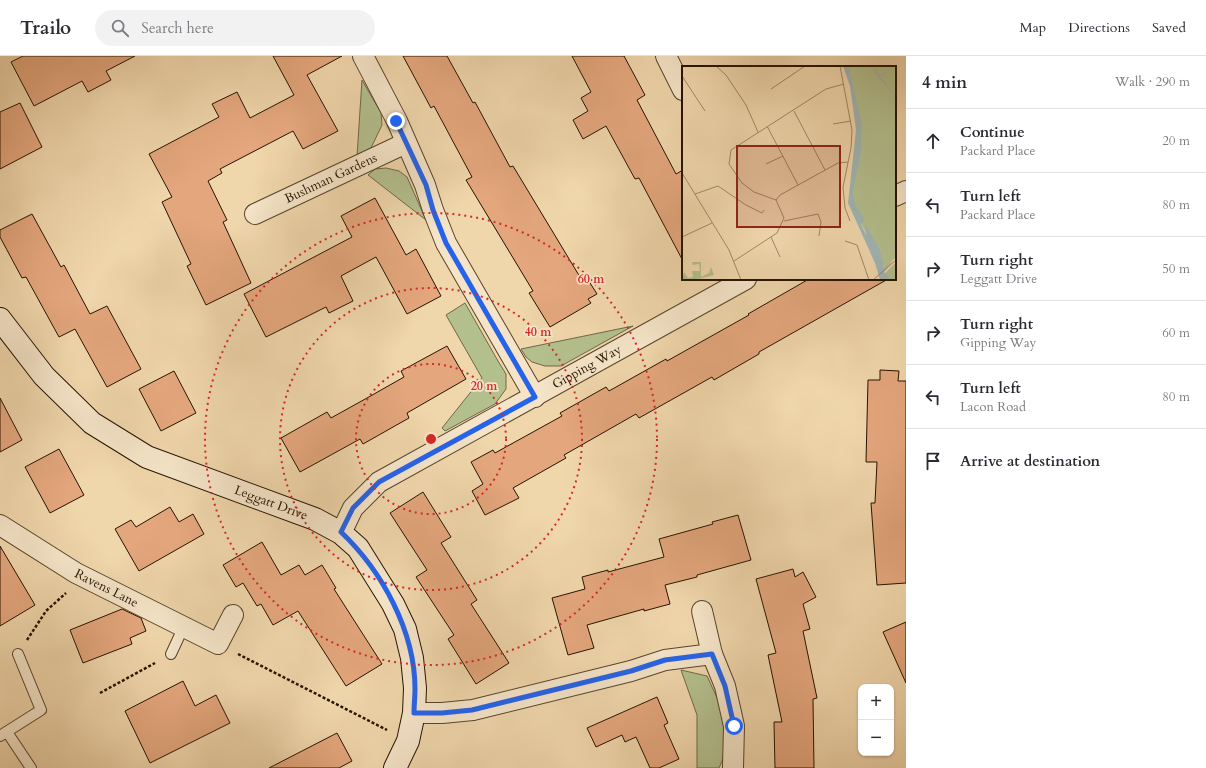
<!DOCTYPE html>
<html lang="en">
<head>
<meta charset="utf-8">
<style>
  :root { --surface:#fff; --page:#f2f2f3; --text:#2b2b33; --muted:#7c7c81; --line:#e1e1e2 }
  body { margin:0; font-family:Cardo,serif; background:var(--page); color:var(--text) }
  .controls { position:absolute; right:12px; bottom:12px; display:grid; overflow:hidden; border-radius:8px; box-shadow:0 1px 3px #0004 }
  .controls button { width:36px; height:36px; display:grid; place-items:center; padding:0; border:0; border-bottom:1px solid var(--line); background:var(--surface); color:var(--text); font:20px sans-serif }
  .stop { position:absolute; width:12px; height:12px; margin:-9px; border:3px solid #2563eb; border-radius:50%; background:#fff }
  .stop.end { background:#2563eb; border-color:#fff; box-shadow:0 1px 4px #0008 }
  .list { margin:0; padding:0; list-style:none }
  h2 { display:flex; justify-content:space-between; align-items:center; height:52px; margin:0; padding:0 16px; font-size:17px }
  h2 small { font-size:13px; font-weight:400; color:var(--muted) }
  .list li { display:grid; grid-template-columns:26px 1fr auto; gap:12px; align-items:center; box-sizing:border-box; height:64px; padding:0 16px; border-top:1px solid var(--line) }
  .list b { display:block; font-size:15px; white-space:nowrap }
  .list p { margin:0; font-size:13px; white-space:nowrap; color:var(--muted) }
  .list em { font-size:13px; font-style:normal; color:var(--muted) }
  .icon { flex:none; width:22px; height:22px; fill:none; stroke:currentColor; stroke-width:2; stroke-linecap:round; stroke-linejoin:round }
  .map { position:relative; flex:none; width:906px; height:712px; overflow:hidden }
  header { display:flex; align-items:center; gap:24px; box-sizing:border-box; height:56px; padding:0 20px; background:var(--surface); border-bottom:1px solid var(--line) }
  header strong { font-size:19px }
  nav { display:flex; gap:22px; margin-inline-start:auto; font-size:14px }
  .search { width:280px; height:36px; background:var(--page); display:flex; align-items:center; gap:10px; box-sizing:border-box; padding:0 14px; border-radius:22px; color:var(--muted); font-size:15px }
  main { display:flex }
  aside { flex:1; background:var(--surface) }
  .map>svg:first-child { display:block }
</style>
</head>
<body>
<header>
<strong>Trailo</strong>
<div class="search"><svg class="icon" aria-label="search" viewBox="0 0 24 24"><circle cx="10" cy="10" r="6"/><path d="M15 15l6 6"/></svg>Search here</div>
<nav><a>Map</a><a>Directions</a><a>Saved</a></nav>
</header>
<main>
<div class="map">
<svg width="906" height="712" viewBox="0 0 906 712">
  <rect width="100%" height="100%" fill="#f0d6ab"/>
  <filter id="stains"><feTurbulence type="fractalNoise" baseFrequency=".005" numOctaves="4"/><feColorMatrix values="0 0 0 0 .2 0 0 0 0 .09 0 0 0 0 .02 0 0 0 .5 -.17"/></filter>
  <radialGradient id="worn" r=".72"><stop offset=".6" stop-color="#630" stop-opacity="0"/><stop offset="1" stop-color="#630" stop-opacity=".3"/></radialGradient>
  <g fill="#b4bf8e" stroke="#6d6947">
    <path d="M362 24 381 57 382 69 371 92 357 100Z"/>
    <path d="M386 112 399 115 407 121 426 164 368 119 375 113Z"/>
    <path d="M465 247 498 305 506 318V333L495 348 445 375 442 372 482 322 446 259Z"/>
    <path d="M633 270 561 310H545L532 306 526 301 521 293Z"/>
    <path d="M681 614 707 620 724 657 725 698 719 712H697V659Z"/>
  </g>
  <g fill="#e4a67d" stroke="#261300">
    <path d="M23 0H135L106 15 111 24 88 36 82 25 34 50 11 6Z"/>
    <path d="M273 0H342L307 19 338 75 303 93 293 75 220 113 222 117 208 125 227 164 223 166 251 227 206 249 187 210 191 208 162 146 172 141 149 98 219 61 212 48 237 36 250 62 294 39Z"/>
    <path d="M403 0H447L473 47 475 46 510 111 513 110 580 221 585 219 597 238 588 243 591 247 550 271 529 237 533 235 466 124 472 121 434 50 431 52Z"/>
    <path d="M572 0H624L645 39 637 44 676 118 683 114V205L639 122 635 123 606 70 583 83 573 64 588 55 581 42 591 36Z"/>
    <path d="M20 47 42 91 0 113V56Z"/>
    <path d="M375 142 406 199 416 193 441 240 407 258 376 201 341 220 353 245 329 257 326 251 266 281 244 238 352 181 341 160Z"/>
    <path d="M32 158 61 211 64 209 90 258 107 250 141 313 107 331 75 273 59 281 26 221 22 222 0 181V174Z"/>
    <path d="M809 223H888L759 296V298L714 324 712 321 639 362 636 358 564 399 566 402 513 432 519 442 485 459 472 435 483 428 471 406 493 394 495 397 562 360 560 357 606 331 609 335 666 303 667 305 749 259 748 258Z"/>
    <path d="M447 290 466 323 407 357 409 362 363 388 360 383 300 416 281 382 327 356 331 362 367 342 404 321 401 315Z"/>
    <path d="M880 314 899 315 898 325H906V527L877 529 871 447H875L877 406H866L868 324H880Z"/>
    <path d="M174 315 196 357 161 375 139 333Z"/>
    <path d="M0 342 22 384 0 396Z"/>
    <path d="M59 393 84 439 50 457 25 411Z"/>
    <path d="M423 436 451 481 441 487 477 544 471 548 509 607 476 628 448 583 454 579 416 521 427 514 390 457Z"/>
    <path d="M170 451 179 466 193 458 204 478 139 515 115 473 131 464 136 471Z"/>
    <path d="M738 459 751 504 697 519V521L665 529 670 548 644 555V553L587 569 594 592 568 599 552 542 585 533 582 521 608 514V516L664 501 659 483 713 468 712 466Z"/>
    <path d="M262 486 281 519 299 509 305 519 322 509 336 532 334 533 382 608 346 630 298 555 273 569 261 548 257 550 243 527 236 531 223 509Z"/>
    <path d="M0 490 35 549 0 570Z"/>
    <path d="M793 513 795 521 803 516 816 541 803 548 810 573 803 575 817 642 813 643 814 712H775L774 666H782L768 599 776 597 756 523Z"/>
    <path d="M122 553 141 562 146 575 130 582 132 588 83 607 70 574Z"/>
    <path d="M906 566V627L883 576Z"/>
    <path d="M183 625 195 650 216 639 230 667 150 707 125 655Z"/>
    <path d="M657 641 668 667 664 669 679 703 659 712H650L636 681 625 686 622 679 596 691 587 672Z"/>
    <path d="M337 677 352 705 339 712H269Z"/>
  </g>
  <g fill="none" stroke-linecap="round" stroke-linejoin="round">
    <g stroke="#58442b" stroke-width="12">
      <g id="lane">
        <path d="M171 598 184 570"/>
        <path d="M7 676 31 712"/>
        <path d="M0 680 41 654 18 598"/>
      </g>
    </g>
    <g stroke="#58442b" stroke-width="22">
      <g id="street">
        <path d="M363 0 397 65 425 129 433 154 446 187 535 341"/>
        <path d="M666 0 683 34"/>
        <path d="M895 140 906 135"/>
        <path id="s1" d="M255 158 406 87"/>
        <path id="s2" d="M0 469 76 517 218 588 233 559"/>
        <path id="s3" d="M341 477 353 452 379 426 746 223"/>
        <path d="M702 555 712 598"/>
        <path d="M414 657H442L473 654 631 615 665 604 712 598 725 630 734 670 733 712"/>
      </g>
    </g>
    <g stroke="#261300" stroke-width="24">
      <g id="secondary">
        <path id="s4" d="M0 263 44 320 92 367 147 401 315 463 341 477 358 492 393 548 405 573 412 602 415 632 414 657 408 685 395 712"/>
      </g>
    </g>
    <g stroke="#261300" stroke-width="2.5" stroke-dasharray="3 2" stroke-linecap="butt">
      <path d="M27 584 46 555 66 537"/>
      <path d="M238 598 387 674"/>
      <path d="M100 637 155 607"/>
    </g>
    <use href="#lane" stroke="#f5e4c8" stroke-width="10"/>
    <use href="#street" stroke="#f5e4c8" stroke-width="20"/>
    <use href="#secondary" stroke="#f5e4c8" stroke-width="22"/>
  </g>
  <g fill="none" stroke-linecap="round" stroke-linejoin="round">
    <path stroke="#2563eb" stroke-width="5" d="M396 65 426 129 433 154 446 187 535 341 379 426 353 452 341 476C382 515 415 575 415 633 415 641 414 649 414 657H442L472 654 631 615 665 604 712 598 725 630 734 670"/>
  </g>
  <g fill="none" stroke="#d62828" stroke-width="2" stroke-dasharray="2 4">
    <circle cx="431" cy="383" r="75"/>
    <circle cx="431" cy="383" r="151"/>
    <circle cx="431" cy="383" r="226"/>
  </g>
  <g text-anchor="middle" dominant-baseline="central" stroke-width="3.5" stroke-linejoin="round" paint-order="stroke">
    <g font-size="13" fill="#261300" stroke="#f5e4c8">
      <text stroke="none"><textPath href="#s1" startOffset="84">Bushman Gardens</textPath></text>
      <text stroke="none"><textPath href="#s3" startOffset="302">Gipping Way</textPath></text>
      <text stroke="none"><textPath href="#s4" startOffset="336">Leggatt Drive</textPath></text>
      <text stroke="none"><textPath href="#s2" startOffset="124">Ravens Lane</textPath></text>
    </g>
  </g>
  <g transform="translate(682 10)">
    <rect width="214" height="214" fill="#f0d6ab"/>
    <path d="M163 0H214V191L203 202 176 152 169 120 177 81 173 39ZM10 196H19V211L27 207 29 201 32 209 13 214H0L2 206 6 212 11 211 10 205H18L17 198 11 199ZM214 196V214H200L199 211Z" fill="#b4bf8e"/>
    <path d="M161 0H166L168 5 179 55V86L171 125 172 138 183 154 179 158 184 169 183 158 198 184 202 202 211 195 202 206 208 214H198L193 197 166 137 174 64 168 20ZM191 0 197 9 214 2 198 10 214 31 194 8Z" fill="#a0b6b5"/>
    <path fill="none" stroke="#a0b6b5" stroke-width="2" d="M170 128 174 146"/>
    <path fill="none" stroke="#9f8867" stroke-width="1" d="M34 0 44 9 64 39 76 66M158 0 170 64 169 82 161 121 163 142 168 155M0 10 23 45M89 23 123 0M112 45 143 104M151 58 169 55M85 60 116 119M84 98 101 90M0 107 47 184 59 214M13 128 36 120 64 139 80 147 82 144M94 134 98 129 156 97 166 96M102 155 136 148 139 156 137 170M0 171 30 157M89 171 98 191M163 175 175 179 187 214M52 195 95 167 102 152 94 134 72 126 60 117 47 98 49 84 144 23 162 18M191 214 214 194"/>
    <path fill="#8f2418" fill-opacity="0.15" stroke="#8f2418" stroke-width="2" d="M55 80H158V161H55Z"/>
    <rect width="214" height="214" fill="none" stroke="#261300" stroke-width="2"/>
  </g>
  <circle cx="431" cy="383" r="6" fill="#d62828" stroke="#f5e4c8" stroke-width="2"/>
  <g font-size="12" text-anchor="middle" font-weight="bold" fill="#d62828" stroke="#f5e4c8" stroke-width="3.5" stroke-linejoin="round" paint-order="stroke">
    <text x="591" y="227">60 m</text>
    <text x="538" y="280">40 m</text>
    <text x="484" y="334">20 m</text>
  </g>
  <rect width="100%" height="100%" filter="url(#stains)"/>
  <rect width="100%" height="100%" fill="url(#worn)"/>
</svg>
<div class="controls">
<button>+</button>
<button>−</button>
</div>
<div class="stop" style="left:734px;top:670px"></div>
<div class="stop end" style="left:396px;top:65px"></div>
</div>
<aside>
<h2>4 min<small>Walk · 290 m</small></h2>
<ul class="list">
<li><svg class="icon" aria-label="ahead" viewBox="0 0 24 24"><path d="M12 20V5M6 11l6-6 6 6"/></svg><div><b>Continue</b><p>Packard Place</p></div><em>20 m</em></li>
<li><svg class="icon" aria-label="left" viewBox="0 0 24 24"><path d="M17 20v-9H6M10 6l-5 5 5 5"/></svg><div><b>Turn left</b><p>Packard Place</p></div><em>80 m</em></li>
<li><svg class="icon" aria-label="right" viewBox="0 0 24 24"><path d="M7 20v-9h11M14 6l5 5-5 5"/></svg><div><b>Turn right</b><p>Leggatt Drive</p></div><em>50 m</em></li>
<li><svg class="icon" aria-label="right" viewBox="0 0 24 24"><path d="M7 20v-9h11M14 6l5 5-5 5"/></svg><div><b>Turn right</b><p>Gipping Way</p></div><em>60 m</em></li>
<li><svg class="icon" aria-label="left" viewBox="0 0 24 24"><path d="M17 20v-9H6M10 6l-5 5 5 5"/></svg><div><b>Turn left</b><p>Lacon Road</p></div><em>80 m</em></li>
<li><svg class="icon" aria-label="arrive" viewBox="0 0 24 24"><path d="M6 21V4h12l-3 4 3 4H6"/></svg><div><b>Arrive at destination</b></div></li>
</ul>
</aside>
</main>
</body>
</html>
